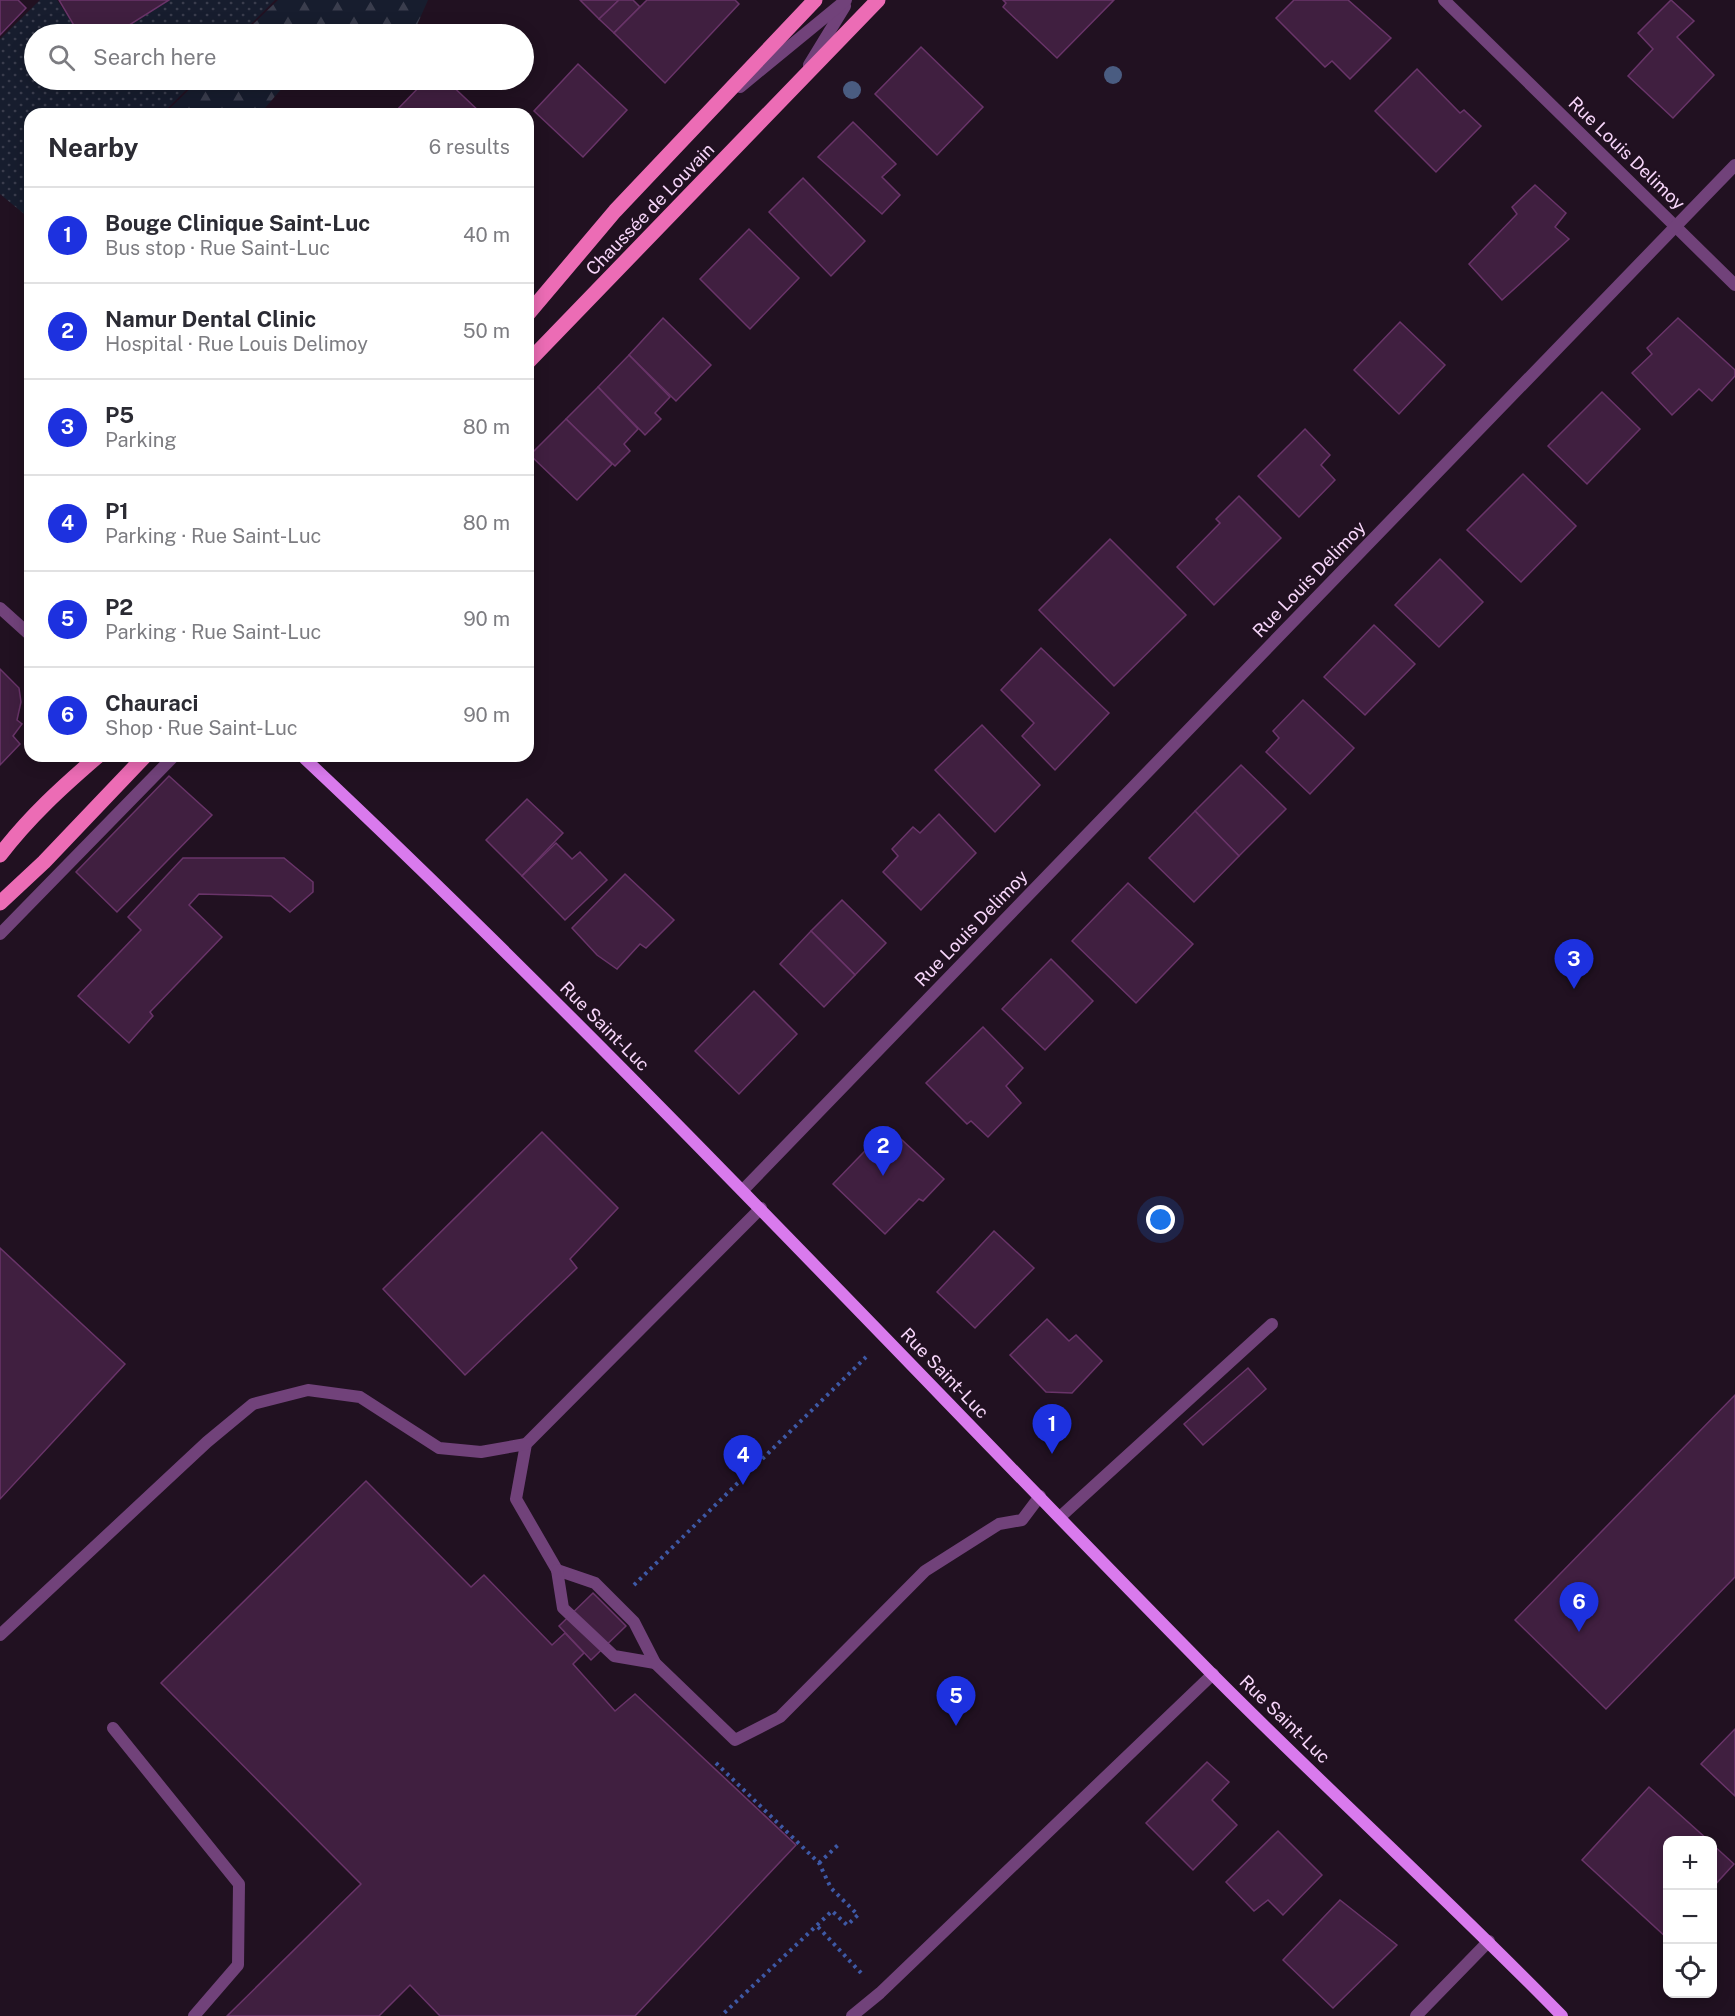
<!DOCTYPE html>
<html lang="en">
<head>
<meta charset="utf-8">
<style>
  :root { --surface:#fff; --page:#f2f2f3; --text:#2b2b33; --muted:#7c7c81; --line:#e1e1e2; --accent:#1d31df }
  body { margin:0; font-family:"Public Sans",sans-serif; background:var(--page); color:var(--text) }
  .controls { position:absolute; right:18px; bottom:18px; display:grid; overflow:hidden; border-radius:12px; box-shadow:0 3px 15px #0003 }
  .controls button { width:54px; height:54px; display:grid; place-items:center; padding:0; border:0; border-bottom:2px solid var(--line); background:var(--surface); color:var(--text); font:30px sans-serif }
  .you { position:absolute; left:1161px; top:1220px; width:21px; height:21px; margin:-15px; border:4px solid #fff; border-radius:50%; background:#1a73e8; box-shadow:0 0 0 9px #1a73e833 }
  .badge { display:grid; place-items:center; width:39px; height:39px; border-radius:50%; background:var(--accent); color:#fff; font-size:20px; font-weight:700 }
  .pin { position:absolute; translate:-50% -50px; filter:drop-shadow(0 2px 3px #0008) }
  .pin::after { content:''; position:absolute; top:32px; width:21px; height:18px; background:inherit; clip-path:polygon(0 0,100% 0,50% 100%) }
  .list { margin:0; padding:0; list-style:none }
  h2 { display:flex; justify-content:space-between; align-items:center; height:78px; margin:0; padding:0 24px; font-size:26px }
  h2 small { font-size:20px; font-weight:400; color:var(--muted) }
  .list li { display:grid; grid-template-columns:39px 1fr auto; gap:18px; align-items:center; box-sizing:border-box; height:96px; padding:0 24px; border-top:2px solid var(--line) }
  .list b { display:block; font-size:22px; white-space:nowrap }
  .list p { margin:0; font-size:20px; white-space:nowrap; color:var(--muted) }
  .list em { font-size:20px; font-style:normal; color:var(--muted) }
  .icon { flex:none; width:33px; height:33px; fill:none; stroke:currentColor; stroke-width:2; stroke-linecap:round; stroke-linejoin:round }
  .map { position:relative; flex:none; width:1735px; height:2016px; overflow:hidden }
  .search { position:absolute; background:var(--surface); box-shadow:0 3px 15px #0003; left:24px; top:24px; width:510px; height:66px; display:flex; align-items:center; gap:15px; box-sizing:border-box; padding:0 21px; border-radius:33px; color:var(--muted); font-size:22px }
  .panel { position:absolute; background:var(--surface); box-shadow:0 3px 15px #0003; left:24px; top:108px; width:510px; height:654px; border-radius:18px }
  .map>svg:first-child { display:block }
</style>
</head>
<body>
<div class="map">
<svg width="1735" height="2016" viewBox="0 0 1735 2016">
  <defs>
    <pattern id="grass-dots" width="8" height="8" patternUnits="userSpaceOnUse" patternTransform="scale(1.5)"><rect width="8" height="8" fill="#171d2e"/><path d="M2 2h.1M6 6h.1" fill="none" stroke="#3a3d4d" stroke-width="1.8" stroke-linecap="round"/></pattern>
    <pattern id="forest-firs" width="22" height="20" patternUnits="userSpaceOnUse" patternTransform="scale(1.5)"><rect width="22" height="20" fill="#171d2e"/><path d="M5 1l3.5 6h-7zM16 11l3.5 6h-7z" fill="#3a3d4d"/></pattern>
  </defs>
  <rect width="100%" height="100%" fill="#211121"/>
  <g fill="url(#grass-dots)">
    <path d="M40 0H57L79 34H34V80H196L162 114H30V219L0 194V39Z"/>
    <path d="M170 0H275L241 34H116Z"/>
  </g>
  <g fill="url(#forest-firs)">
    <path d="M278 0H428L413 34H243Z"/>
    <path d="M199 80H289L260 114H164Z"/>
  </g>
  <g fill="#401f40" stroke="#693469" stroke-width="1.5">
    <path d="M0 0H18L26 8 0 35Z"/>
    <path d="M59 0H169L115 34H79Z"/>
    <path d="M580 0H619L599 19Z"/>
    <path d="M619 0H633L640 7 614 33 599 19Z"/>
    <path d="M647 0H735L739 4 665 83 614 33Z"/>
    <path d="M1003 0H1114L1057 58 1003 7 1006 3Z"/>
    <path d="M1294 0H1348L1391 38 1350 79 1332 61 1325 67 1276 18Z"/>
    <path d="M1671 0 1694 21 1677 37 1714 75 1673 118 1628 76 1653 49 1638 33Z"/>
    <path d="M921 47 983 107 937 155 875 94Z"/>
    <path d="M578 64 627 110 583 157 534 111Z"/>
    <path d="M1417 69 1460 113 1464 110 1481 126 1436 172 1375 111Z"/>
    <path d="M426 80H446L482 114H393Z"/>
    <path d="M853 122 896 164 882 177 900 195 882 214 818 157Z"/>
    <path d="M803 178 865 241 831 276 769 212Z"/>
    <path d="M1535 185 1566 213 1555 227 1569 239 1502 300 1469 264 1517 214 1512 207Z"/>
    <path d="M749 229 799 278 750 329 700 279Z"/>
    <path d="M663 318 711 365 676 401 629 355Z"/>
    <path d="M1678 318 1735 370V376L1712 401 1699 389 1672 415 1632 373 1652 354 1647 348Z"/>
    <path d="M1400 322 1445 365 1399 414 1354 370Z"/>
    <path d="M629 355 670 397 655 413 661 419 645 435 598 387Z"/>
    <path d="M598 387 638 429 624 444 630 451 615 466 566 419Z"/>
    <path d="M1602 392 1640 429 1587 484 1548 446Z"/>
    <path d="M566 419 612 464 577 500 530 455Z"/>
    <path d="M1305 429 1330 455 1321 465 1335 480 1299 517 1258 476Z"/>
    <path d="M1523 474 1576 526 1521 582 1467 530Z"/>
    <path d="M1239 496 1281 538 1214 605 1177 567 1220 523 1216 519Z"/>
    <path d="M1110 539 1186 615 1114 686 1039 610Z"/>
    <path d="M1440 559 1483 602 1439 647 1395 605Z"/>
    <path d="M1374 625 1415 664 1365 715 1324 677Z"/>
    <path d="M1041 648 1109 713 1055 770 1022 736 1034 723 1001 690Z"/>
    <path d="M0 669 19 688 21 702 17 720 22 724 13 736 20 744 0 765Z"/>
    <path d="M1303 700 1354 748 1310 794 1266 752 1279 738 1273 731Z"/>
    <path d="M982 725 1040 785 995 832 935 770Z"/>
    <path d="M1241 765 1286 809 1239 856 1195 811Z"/>
    <path d="M169 776 212 815 117 912 76 872Z"/>
    <path d="M527 799 563 833 522 876 486 840Z"/>
    <path d="M1195 811 1239 856 1194 902 1149 858Z"/>
    <path d="M939 814 976 853 921 910 883 872 898 856 892 849 913 827 920 833Z"/>
    <path d="M556 843 572 859 580 852 607 880 565 920 522 876Z"/>
    <path d="M183 858H284L313 882V892L290 912 271 896 199 894 189 905 222 937 150 1012 153 1016 129 1043 78 996 141 930 128 917Z"/>
    <path d="M625 874 674 920 646 948 640 944 617 969 597 955 572 928Z"/>
    <path d="M1128 883 1193 944 1136 1003 1072 941Z"/>
    <path d="M842 900 886 943 855 975 811 931Z"/>
    <path d="M811 931 855 975 824 1007 780 964Z"/>
    <path d="M1051 959 1093 1001 1045 1050 1002 1009Z"/>
    <path d="M754 991 797 1034 739 1094 695 1051Z"/>
    <path d="M983 1027 1023 1068 1006 1086 1021 1103 988 1137 971 1121 967 1124 926 1083Z"/>
    <path d="M888 1127 944 1179 923 1201 919 1199 885 1234 833 1184Z"/>
    <path d="M542 1132 618 1208 570 1259 577 1268 465 1375 383 1289Z"/>
    <path d="M994 1231 1034 1268 975 1328 937 1292Z"/>
    <path d="M0 1248 125 1364 0 1499Z"/>
    <path d="M1047 1319 1069 1341 1076 1335 1102 1361 1072 1393 1046 1392 1010 1355Z"/>
    <path d="M1248 1368 1266 1389 1203 1445 1184 1424Z"/>
    <path d="M1735 1395V1577L1606 1709 1515 1620Z"/>
    <path d="M366 1481 471 1587 484 1575 552 1645 565 1633 584 1653 573 1664 615 1711 635 1694 796 1845 635 2016H440L410 1985 379 2016H227L361 1884 161 1683Z"/>
    <path d="M593 1593 626 1626 591 1660 559 1626Z"/>
    <path d="M1735 1729V1796L1701 1764Z"/>
    <path d="M1207 1762 1229 1782 1212 1800 1237 1825 1193 1870 1146 1823Z"/>
    <path d="M1649 1787 1708 1840H1668L1667 1938 1582 1860Z"/>
    <path d="M1278 1831 1322 1875 1283 1915 1268 1900 1254 1911 1226 1882Z"/>
    <path d="M1712 1844 1734 1864 1712 1888Z"/>
    <path d="M1340 1900 1397 1945 1333 2008 1283 1960Z"/>
  </g>
  <g fill="none" stroke-linecap="round" stroke-linejoin="round">
    <g stroke="#3e59a6" stroke-width="4" stroke-dasharray="3 4.5" stroke-linecap="butt">
      <path d="M634 1585 866 1357"/>
      <path d="M716 1763 819 1863 831 1888 858 1915 847 1925 832 1911 721 2016"/>
      <path d="M819 1863 838 1845"/>
      <path d="M818 1927 862 1974"/>
    </g>
    <g stroke="#71427a" stroke-width="12">
      <path d="M809 65 845 6"/>
      <path d="M740 87 846 0"/>
      <path d="M1675 226 1735 285"/>
      <path d="M0 934 174 756"/>
      <path d="M761 1208 526 1444 516 1499 557 1570 595 1583 634 1622 655 1663 735 1740 780 1717 925 1571 999 1524 1022 1520 1040 1496"/>
      <path d="M1060 1517 1272 1324"/>
      <path d="M557 1570 563 1608 614 1656 655 1663"/>
      <path d="M0 1635 207 1442 253 1404 308 1390 360 1397 439 1448 481 1452 526 1444"/>
      <path d="M113 1728 239 1884 238 1965 194 2016"/>
      <path d="M852 2016 880 1993 1213 1674"/>
    </g>
    <g stroke="#71427a" stroke-width="12">
      <path d="M1444 0 1675 226"/>
      <path d="M0 608 30 635"/>
      <path d="M743 1190 1735 165"/>
      <path d="M1416 2016 1489 1941"/>
    </g>
    <path stroke="#d97aed" stroke-width="12" d="M302 756C615 1050 908 1365 1210 1672 1325 1788 1447 1898 1562 2016"/>
    <g stroke="#ec6cb5" stroke-width="15">
      <path d="M528 314 615 211 815 0"/>
      <path d="M528 362 878 0"/>
      <path d="M0 855C29 817 62 787 98 756"/>
      <path d="M0 903 44 862 145 756"/>
    </g>
  </g>
  <g fill="#4a5c81">
    <circle cx="1113" cy="75" r="9"/>
    <circle cx="852" cy="90" r="9"/>
  </g>
  <g text-anchor="middle" dominant-baseline="central" stroke-width="4.5" stroke-linejoin="round" paint-order="stroke">
    <g font-size="18" fill="#f7d6fa" stroke="#211121">
      <text transform="translate(1627 153) rotate(44)">Rue Louis Delimoy</text>
      <text transform="translate(650 209) rotate(-46)">Chaussée de Louvain</text>
      <text transform="translate(1309 579) rotate(-46)">Rue Louis Delimoy</text>
      <text transform="translate(971 928) rotate(-46)">Rue Louis Delimoy</text>
      <text transform="translate(605 1026) rotate(45)">Rue Saint-Luc</text>
      <text transform="translate(945 1373) rotate(46)">Rue Saint-Luc</text>
      <text transform="translate(1285 1719) rotate(44)">Rue Saint-Luc</text>
    </g>
  </g>
</svg>
<div class="controls">
<button>+</button>
<button>−</button>
<button><svg class="icon" aria-label="locate" viewBox="0 0 24 24"><circle cx="12" cy="12" r="6"/><path d="M12 2v4M12 18v4M2 12h4M18 12h4"/></svg></button>
</div>
<div class="you"></div>
<div class="pin badge" style="left:1052px;top:1454px">1</div>
<div class="pin badge" style="left:883px;top:1176px">2</div>
<div class="pin badge" style="left:1574px;top:989px">3</div>
<div class="pin badge" style="left:743px;top:1485px">4</div>
<div class="pin badge" style="left:956px;top:1726px">5</div>
<div class="pin badge" style="left:1579px;top:1632px">6</div>
<div class="search"><svg class="icon" aria-label="search" viewBox="0 0 24 24"><circle cx="10" cy="10" r="6"/><path d="M15 15l6 6"/></svg>Search here</div>
<section class="panel">
<h2>Nearby<small>6 results</small></h2>
<ul class="list">
<li><span class="badge">1</span><div><b>Bouge Clinique Saint-Luc</b><p>Bus stop · Rue Saint-Luc</p></div><em>40 m</em></li>
<li><span class="badge">2</span><div><b>Namur Dental Clinic</b><p>Hospital · Rue Louis Delimoy</p></div><em>50 m</em></li>
<li><span class="badge">3</span><div><b>P5</b><p>Parking</p></div><em>80 m</em></li>
<li><span class="badge">4</span><div><b>P1</b><p>Parking · Rue Saint-Luc</p></div><em>80 m</em></li>
<li><span class="badge">5</span><div><b>P2</b><p>Parking · Rue Saint-Luc</p></div><em>90 m</em></li>
<li><span class="badge">6</span><div><b>Chauraci</b><p>Shop · Rue Saint-Luc</p></div><em>90 m</em></li>
</ul>
</section>
</div>
</body>
</html>
